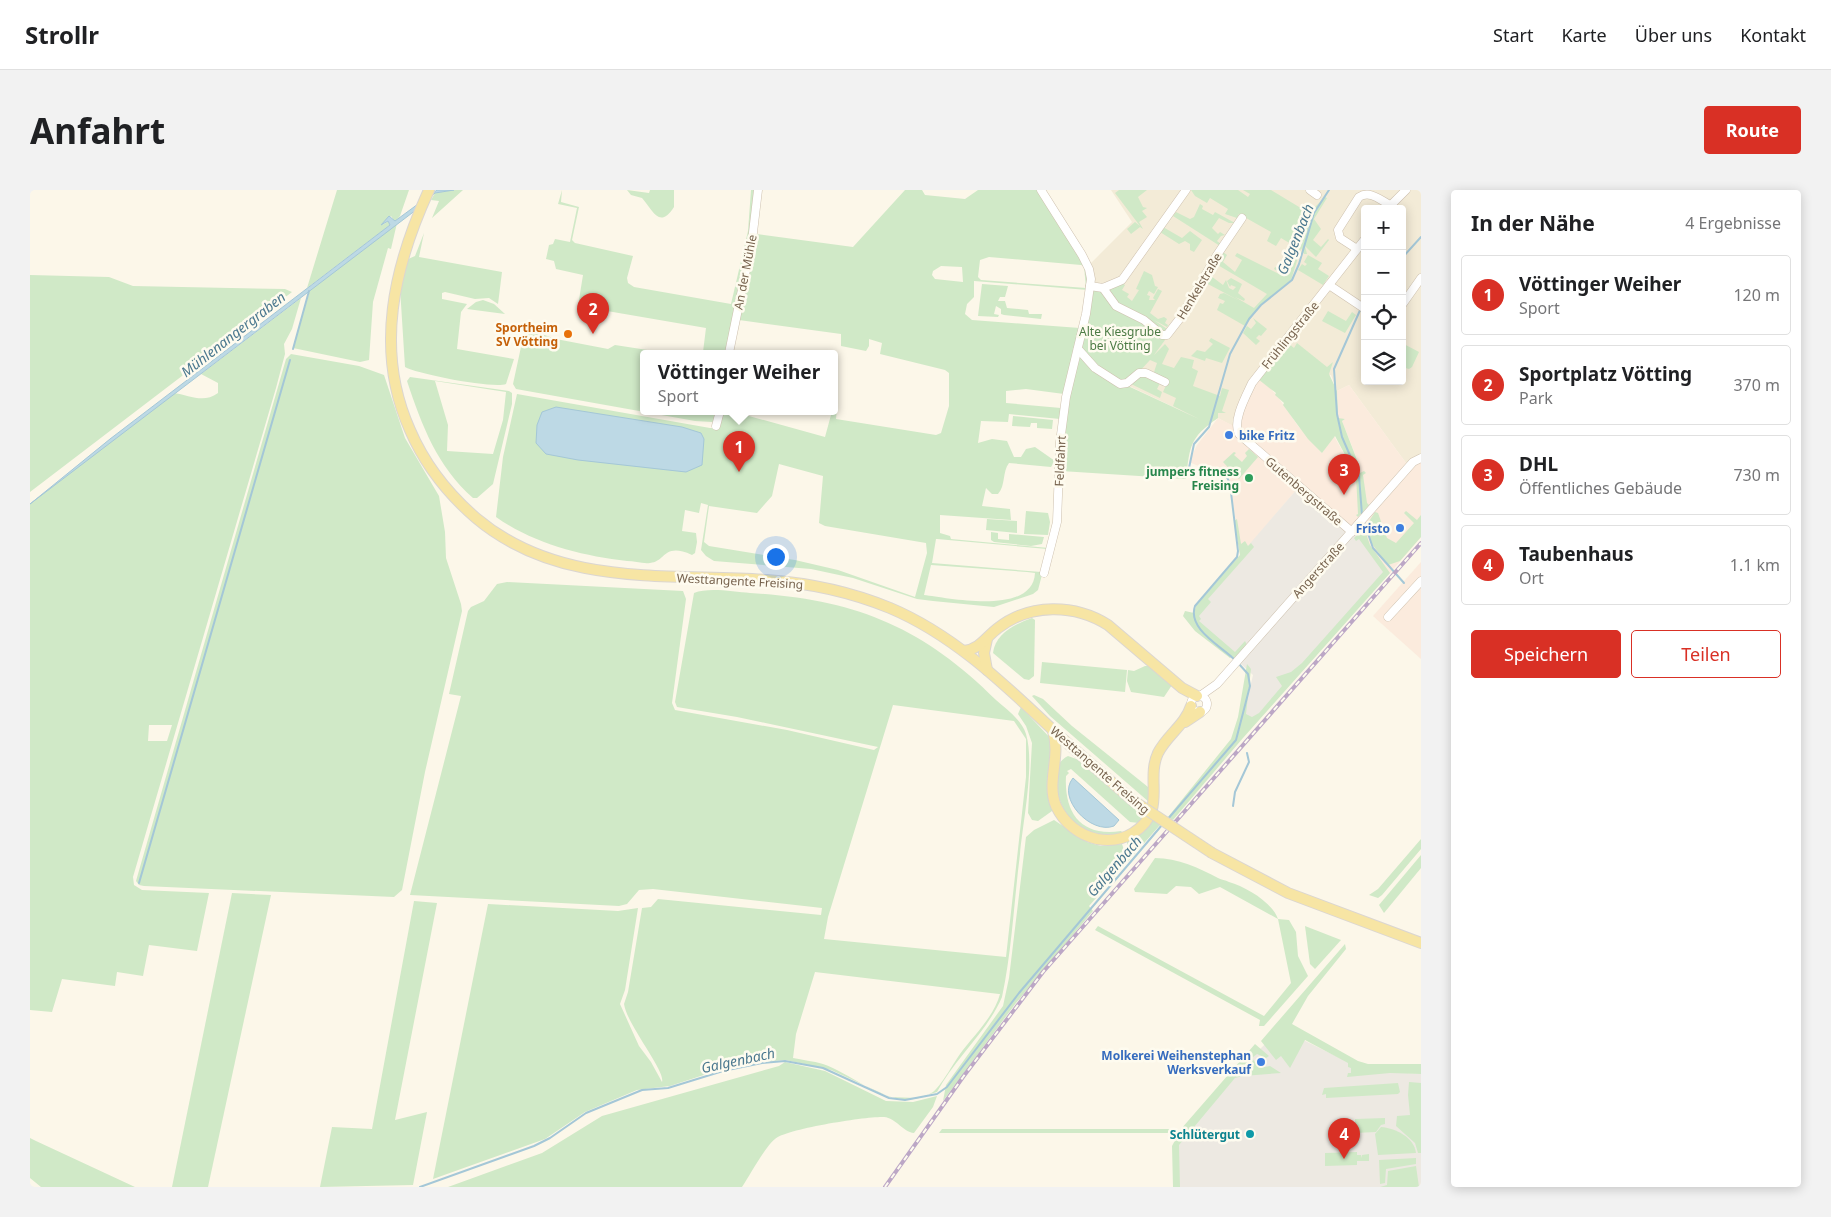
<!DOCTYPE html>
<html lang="de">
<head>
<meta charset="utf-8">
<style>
  :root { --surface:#fff; --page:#f2f2f2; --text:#202124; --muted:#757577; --line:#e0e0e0; --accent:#d93025 }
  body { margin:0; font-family:"Noto Sans",sans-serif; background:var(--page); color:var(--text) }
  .controls { position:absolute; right:15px; top:15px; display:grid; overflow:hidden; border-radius:5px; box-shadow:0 2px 12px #0003 }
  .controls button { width:45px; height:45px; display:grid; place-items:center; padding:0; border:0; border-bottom:1px solid var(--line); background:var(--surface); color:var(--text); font:25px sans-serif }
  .you { position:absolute; left:745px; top:366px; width:18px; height:18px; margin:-12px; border:4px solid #fff; border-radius:50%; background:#1a73e8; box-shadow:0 0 0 8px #1a73e833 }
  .badge { display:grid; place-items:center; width:32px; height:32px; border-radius:50%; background:var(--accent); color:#fff; font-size:16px; font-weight:700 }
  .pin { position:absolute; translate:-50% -41px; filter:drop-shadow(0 1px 2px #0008) }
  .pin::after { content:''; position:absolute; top:26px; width:18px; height:15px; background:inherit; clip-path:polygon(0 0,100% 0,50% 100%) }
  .popup { position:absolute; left:610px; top:160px; width:198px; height:65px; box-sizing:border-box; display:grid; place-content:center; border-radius:5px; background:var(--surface); filter:drop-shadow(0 1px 4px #0005); font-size:16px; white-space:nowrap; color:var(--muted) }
  .popup b { font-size:19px; color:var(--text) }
  .popup::after { content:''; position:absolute; left:50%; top:100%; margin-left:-10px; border:10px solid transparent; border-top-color:var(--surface) }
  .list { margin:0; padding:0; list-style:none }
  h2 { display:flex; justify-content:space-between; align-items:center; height:65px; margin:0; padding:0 20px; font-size:21px }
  h2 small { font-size:16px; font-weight:400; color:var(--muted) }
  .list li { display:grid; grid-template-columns:32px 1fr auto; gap:15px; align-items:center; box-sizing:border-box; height:80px; margin:0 10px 10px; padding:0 10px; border:1px solid var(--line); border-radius:5px }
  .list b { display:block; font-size:19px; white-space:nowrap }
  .list p { margin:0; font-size:16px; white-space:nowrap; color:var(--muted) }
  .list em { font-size:16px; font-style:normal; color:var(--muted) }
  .actions { display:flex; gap:10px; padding:15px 20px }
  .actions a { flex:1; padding:11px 0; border:1px solid var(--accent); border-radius:5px; text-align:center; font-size:18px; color:var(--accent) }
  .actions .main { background:var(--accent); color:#fff }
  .icon { flex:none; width:28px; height:28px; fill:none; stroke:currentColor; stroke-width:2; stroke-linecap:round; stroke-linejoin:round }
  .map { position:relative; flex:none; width:1391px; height:997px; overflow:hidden; border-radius:5px }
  header { display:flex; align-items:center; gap:30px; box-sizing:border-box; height:70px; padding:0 25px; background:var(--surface); border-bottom:1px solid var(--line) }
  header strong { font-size:24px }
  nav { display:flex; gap:28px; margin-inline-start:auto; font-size:18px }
  .intro { display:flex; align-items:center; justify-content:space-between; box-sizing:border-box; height:120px; padding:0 30px }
  h1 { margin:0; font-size:35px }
  .button { padding:12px 22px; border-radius:5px; background:var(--accent); color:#fff; font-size:18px; font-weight:700 }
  main { display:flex; gap:30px; padding:0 30px }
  aside { flex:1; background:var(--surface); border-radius:5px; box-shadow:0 2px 12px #0003 }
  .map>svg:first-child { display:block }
</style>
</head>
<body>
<header>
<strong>Strollr</strong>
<nav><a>Start</a><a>Karte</a><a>Über uns</a><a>Kontakt</a></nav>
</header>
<div class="intro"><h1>Anfahrt</h1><a class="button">Route</a></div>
<main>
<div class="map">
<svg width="1391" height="997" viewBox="0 0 1391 997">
  <rect width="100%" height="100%" fill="#fcf7e9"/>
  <path fill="#f3ebd7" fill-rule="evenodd" d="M1081 0H1391V264L1376 273 1319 195 1307 201 1301 185 1219 207 1208 239 1188 228 1174 237 1169 229 1097 195 1063 101V79L1060 74 1102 32ZM1335 19H1372V191H1335Z"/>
  <g fill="#fbebdd">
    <path d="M1228 189 1246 204 1268 236 1292 263 1304 246 1321 276 1329 274 1312 231 1315 229H1308L1307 201 1319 195 1376 273 1391 264V347L1360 383 1331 347 1267 299 1211 365 1199 287 1189 280H1178L1159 272 1167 255 1188 228 1208 238 1219 207Z"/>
    <path d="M1391 372V469L1343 426Z"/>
  </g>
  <g fill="#ede9e2">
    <path d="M1267 299 1331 347 1360 383 1209 545 1223 485 1167 433 1166 416Z"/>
    <path d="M1251 839 1334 880 1391 884V997H1149L1148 953 1230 859Z"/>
  </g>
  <g fill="#d0e9c7" fill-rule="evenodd">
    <path d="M307 0H379L370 26 365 32 361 26 353 35 358 31 360 35 277 98Z"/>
    <path d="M424 0H433L402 28 409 11 401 10 405 3Z"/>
    <path d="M532 0 531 12 549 17 542 50 545 53 603 66 597 88 598 93 604 97 701 114 718 41 721 0H726C719 55 706 109 697 163H655L656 161 673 162 676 138 548 116 553 85 526 79 524 71 516 69 519 55 523 54 525 49 540 52 547 18 528 14Z"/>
    <path d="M597 0 619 3 620 0H644V17C629 40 623 20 612 8L601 5Z"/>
    <path d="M875 0H892L895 5 935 9 948 0H1008L1058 82V100L944 91V107L937 114 935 124 942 130 1050 138 1034 204 996 199 976 201V213L1031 218 1030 229 979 224 978 232 951 231 948 253 962 249 977 251 984 267H991L996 259 1005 257 1025 271 1021 277 979 273C972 282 976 295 968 304H962L956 298 952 316 980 319 981 330 910 325V343L920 346 921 349 1019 358 1008 400 1003 404 964 417 903 411 887 409 823 388 781 379 684 371 676 366 671 360 678 315 671 313 669 323 655 320 652 341 666 343 667 352 665 363 662 365C633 352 636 372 620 373 613 374 604 371 597 371 552 366 504 354 466 327L473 267 487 204 680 238H685L691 221H701L795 247 801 225 800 221H804L806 205 808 206 806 229 906 245 911 243 919 216V183L915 180 850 164 852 153 839 149V156L836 161 811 156V144L709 130 726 38 727 44 823 57ZM959 67 1051 75 1054 76 1056 98 951 90 948 87 950 70ZM911 76 932 77 933 92 905 89 902 85 903 81ZM749 274 793 286 789 333 795 336 896 353 897 363 885 407 808 380 765 370 679 356 674 352 679 316 727 323 742 306ZM906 349H907L1017 359 1011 382 902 373ZM901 375 997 382 1005 383C1003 426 919 408 894 405Z"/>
    <path d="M1089 0H1117L1108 7 1113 17 1117 18 1112 21 1117 27 1109 32 1113 39 1110 37 1101 44 1097 39 1105 32 1110 36 1085 3Z"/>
    <path d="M1161 0H1208L1218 7 1220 4 1213 0H1241L1279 23 1295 7 1297 8 1284 29 1291 39 1283 50 1291 57 1298 49 1299 50 1286 67 1275 56 1277 64H1274L1271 58 1261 90 1231 115 1215 136 1187 120 1190 113 1193 114 1195 111 1188 108 1190 104 1194 103 1210 111 1176 93 1181 86 1193 95 1196 90 1199 98 1203 100 1206 97 1201 95 1200 97 1197 91 1201 88 1212 94 1208 103 1215 109 1214 111 1205 107 1224 118 1237 104 1186 74 1193 62 1197 65 1193 72 1205 82 1212 70 1205 66 1207 63 1253 86V84L1244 79 1245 77 1249 79 1254 77 1258 66 1263 67 1258 64 1261 58 1265 60 1266 57 1251 48 1246 56 1237 51 1241 42 1209 24 1207 28 1195 24 1198 19 1180 8 1177 13 1165 6Z"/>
    <path d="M1170 14 1173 16 1172 19 1183 25 1185 22 1205 33H1199L1189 28 1182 38 1188 44 1190 42 1195 45 1191 46 1187 51 1191 54 1190 56 1143 26 1146 22 1160 29 1164 27Z"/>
    <path d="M367 33 361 59 358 58 343 112 339 170 330 172 263 158 280 100Z"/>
    <path d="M1133 37 1152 48 1160 41 1172 50 1164 62 1160 60V54L1155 51 1149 54 1130 42Z"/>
    <path d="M394 43 389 67 472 82 468 114 459 108 445 109 415 102 412 103V109L437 114 431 122 427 159 484 169 476 194C464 199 387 184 375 177L370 98 376 70 385 66Z"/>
    <path d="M1278 65 1292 73 1288 79 1299 86 1293 95 1268 80 1272 74 1275 76 1277 74 1274 72Z"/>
    <path d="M1114 81 1122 85 1125 96 1128 97 1124 104 1119 101 1117 105 1120 106 1119 110H1125L1123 108 1128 99 1132 101 1120 123 1128 129 1134 127 1137 129 1135 133 1138 135 1137 137 1124 130 1137 139 1135 142 1130 141 1135 150 1124 165 1135 154 1139 159 1132 174 1144 178 1151 167 1164 170 1162 178 1168 181 1163 196 1190 206 1192 198 1199 200 1192 221 1196 223H1188V228C1159 248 1160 256 1156 289L1031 281 1038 202 1061 100 1092 93 1095 95 1092 100 1099 104 1097 107 1102 111 1109 100 1106 99ZM1120 170 1127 173 1123 185 1138 191 1133 202 1146 208 1143 216 1169 229 1098 196 1099 193 1130 208 1132 202 1127 199 1130 193 1107 184Z"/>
    <path d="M0 85 79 87 103 96 255 99 262 102 0 302Z"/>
    <path d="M952 94 978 96 975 107H970L968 111H975L977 118 998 120 999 124H1012L1011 129 974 125 971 124V119L966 116 964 124 969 125 968 127 948 126Z"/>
    <path d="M271 108 262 139 254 154 255 164 246 198 103 687 104 695 112 700 179 703 167 761 119 755 113 786 87 782 85 796 32 789 22 822 0 820V314L143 203C160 205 173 214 188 203V193L171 184ZM119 535H142L137 551H118Z"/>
    <path d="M453 110 464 114 475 124 437 119 446 112Z"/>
    <path d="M1298 121 1316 131 1322 122 1326 125 1315 143 1292 131Z"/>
    <path d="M1223 128 1237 139 1231 146 1229 145 1226 148 1230 151 1226 155 1213 143 1217 136 1221 139 1226 133Z"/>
    <path d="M500 140 526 149 578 159 585 155 637 163H614V221H688L685 230 682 232 665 231 486 199 483 194 494 143Z"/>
    <path d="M1181 148 1200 158 1192 173 1176 168 1175 171 1161 166 1167 160 1175 162 1183 154 1179 151Z"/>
    <path d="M1258 153 1264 158 1267 153 1297 177 1303 172 1299 184 1307 201 1308 228 1315 229 1312 231 1329 275 1318 279 1321 276 1305 246 1292 263 1278 249 1253 215 1254 213 1245 205 1246 203 1228 189Z"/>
    <path d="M1372 153 1389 162 1382 177 1379 179 1372 177V170L1376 168 1372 166Z"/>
    <path d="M261 164 329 176 354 185 375 248 409 306 415 342 416 368 431 414 432 421 395 582 372 700 364 707 114 696 109 695 106 691 256 169Z"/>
    <path d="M380 187 479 201 482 203V214L463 294 447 308H443C407 276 392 236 377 191ZM405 191 476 202 473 230 463 264 417 261 418 235Z"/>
    <path d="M983 226 1023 230 1022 239 1007 238V233H1001L1000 237 982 236Z"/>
    <path d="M1219 259 1228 267 1209 289 1193 272 1204 262 1206 263 1204 265 1212 272 1217 266 1215 263Z"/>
    <path d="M1334 281 1336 283 1333 285 1337 313 1339 315 1346 308 1328 327 1326 325 1328 324 1326 285Z"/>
    <path d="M996 321 1018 323 1020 332 1018 345 994 344Z"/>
    <path d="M1376 321 1387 330 1391 325V347L1370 371 1358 375 1342 354 1336 336 1345 322 1348 323 1357 348 1366 353 1384 333 1374 323Z"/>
    <path d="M957 329 987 331V343L956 340Z"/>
    <path d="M1207 329 1211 354 1215 351 1218 356 1221 353 1224 357 1178 409 1181 412 1169 426 1171 429 1169 431 1205 462 1215 451 1217 455 1204 468 1202 466 1200 468 1165 441 1153 426 1155 421 1164 423 1166 416 1210 365 1204 331Z"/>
    <path d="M1334 338 1340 355 1360 383 1213 548 1143 630 1138 627 1201 549 1208 527 1217 474 1221 479 1216 524 1222 527 1229 523 1252 496 1246 487 1261 482 1272 473 1353 382 1329 349 1326 351 1324 348Z"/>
    <path d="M961 342 968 343V349L979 350V344L1014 347 1012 354 1001 356 964 352 961 350Z"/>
    <path d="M477 392 653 401 656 409 642 513 645 520 757 540 844 560 848 557 707 527 647 517 645 512 664 403C679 397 704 402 720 403 823 409 892 436 966 510 976 519 992 530 996 544 1005 574 993 631 990 664 984 711 982 760 972 807 957 842 925 868 907 902L887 908 860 907 801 880 756 870 742 871 686 881 640 896 607 900 555 922 515 949 403 989 458 714 588 721 608 718 595 800 590 814 609 856 621 872 632 892C636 881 597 835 594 814L598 802 612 718 621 717 628 709 791 725 792 718 623 699 609 700 597 714 589 716 380 705 431 506 419 504 438 421 441 417 454 411 467 394ZM863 515 984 531 996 549V587L976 767 794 749 798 727ZM785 782 969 804H970C964 827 943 846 930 864 923 874 911 896 903 902 865 926 826 885 793 874 783 871 772 870 763 868L766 844Z"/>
    <path d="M1002 428 1005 430 1004 486 999 490 994 489 963 463C965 444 985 434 1002 428Z"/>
    <path d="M1012 472 1097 480 1095 502 1010 493Z"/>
    <path d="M1115 476H1120L1142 495 1134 507 1101 502 1097 491 1098 480 1104 481Z"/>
    <path d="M1004 505 1013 509 1042 536 1118 597 1120 601 1119 612 1020 526 1002 506Z"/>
    <path d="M991 517 1023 551 1022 621 1008 631 1002 630 998 623 1002 553 996 536 988 524Z"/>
    <path d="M1038 566 1049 570 1116 625 1109 633 1100 632 1041 579 1037 581 1039 583 1036 586C1034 623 1051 647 1091 641L1094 644C1084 647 1064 647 1055 642 1033 632 1011 579 1038 566Z"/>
    <path d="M1123 630 1130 635 1059 716 1063 721 986 813 913 911 916 895 973 816 979 788 996 647 1004 640 1024 630 1057 652 1071 656 1092 654 1094 660 1097 659V652L1113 642Z"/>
    <path d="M1391 649V659L1352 705 1348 708 1339 705 1348 699Z"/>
    <path d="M1391 665V678L1354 723 1349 715Z"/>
    <path d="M1125 668C1148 668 1169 678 1188 688 1192 690 1195 690 1199 692 1216 697 1242 712 1248 729L1259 730 1266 742 1268 766 1278 786 1234 836H1229L1230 830 1065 740 1068 736 1234 826 1261 793 1248 729 1190 697 1169 704 1161 697 1146 696 1137 704 1105 702 1104 699Z"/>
    <path d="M202 703 241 705 178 997H142Z"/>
    <path d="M384 711 407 713 365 930 397 922 383 995 290 997 302 937 342 939Z"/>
    <path d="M1275 736 1311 750 1285 779 1280 774Z"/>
    <path d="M1315 754 1316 759 1278 806 1262 834 1328 871 1338 874H1391V884L1360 883 1317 887 1318 883H1321V878L1318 877V873L1275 850 1260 878 1251 866 1246 870 1231 851Z"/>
    <path d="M1225 854 1239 866 1236 868 1227 864 1222 868 1229 878 1240 876 1251 883 1213 886 1205 888 1149 955 1150 997H1143L1142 956 1151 939Z"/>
    <path d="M755 872 795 881 856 911 883 912 907 906 903 917 884 943C873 942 866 928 854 927 838 926 755 939 745 949 735 957 720 985 712 997H418L512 963 572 926 749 876Z"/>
    <path d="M1379 892 1391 893V963H1388L1385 953 1366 936 1367 926 1380 925 1378 905Z"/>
    <path d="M1368 893 1370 902 1368 904 1296 908V904L1292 905 1294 898Z"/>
    <path d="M1355 928V934L1351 935 1346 942 1325 943V929Z"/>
    <path d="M1351 937C1365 938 1384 947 1386 963L1348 965 1345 944Z"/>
    <path d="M912 939H1146L1143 943H909Z"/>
    <path d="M0 948 6 951 105 997H11L0 988Z"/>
    <path d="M1327 962V965H1331V968L1332 965 1339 964V971H1327V975L1295 976V963Z"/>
    <path d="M1386 968V974L1356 979 1355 993 1350 994 1349 970Z"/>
    <path d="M1386 976 1389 997H1350L1357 995 1358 981Z"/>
  </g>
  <g fill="#bdd9e5" stroke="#a4c7d7">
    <path d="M407 0H424L405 3 382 23 0 314 80 249 360 35 358 31 351 35 359 26 365 31Z"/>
    <path d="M526 217 652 237 671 243 674 249 672 275 656 282 548 270 516 264 506 253 507 235 512 222Z"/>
    <path d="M1043 588 1089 630 1084 636C1061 645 1026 608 1043 588Z"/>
  </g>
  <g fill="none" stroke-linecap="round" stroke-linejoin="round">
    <g stroke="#a4c7d7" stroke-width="2">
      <path d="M1372 68 1391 47"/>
      <path d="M1331 118 1304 179 1307 224 1312 247 1329 286 1332 325"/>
      <path d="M263 159 279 101"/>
      <path d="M1334 332 1343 358 1374 393"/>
      <path d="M1205 470C1191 456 1157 439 1165 416L1207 367 1208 361 1200 294 1197 287 1185 281 1164 282 1159 278 1164 254 1179 237 1200 164 1219 129 1231 115 1262 90 1269 74 1284 23 1299 0"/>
      <path d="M1203 616 1205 602 1219 572 1217 563"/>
      <path d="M1137 630 1206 550 1220 496 1218 484 1209 474"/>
      <path d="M109 693 260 170"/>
      <path d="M390 997 504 956 520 948 556 923 612 900 638 898 693 881 732 873 755 871 793 878 859 908 875 910 907 904 917 897 989 803 1132 635"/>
    </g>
    <g stroke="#cec1af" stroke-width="9">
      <g id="minor">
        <path d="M1011 0 1052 65 1059 79 1061 89 1056 124 1036 207 1030 252 1027 332 1014 383"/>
        <path d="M1280 0 1287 5"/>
        <path d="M1358 18 1376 0"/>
        <path d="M1327 59 1310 48 1308 40 1329 7C1340 0 1350 10 1360 15"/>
        <path d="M1299 95 1335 119"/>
        <path d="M1060 96 1073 98 1092 90 1156 0"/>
        <path d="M1073 98 1086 116 1114 130 1132 145H1137L1151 127 1187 65 1212 28"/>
        <path d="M1372 115 1391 88"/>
        <path d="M1048 159 1065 178 1090 194 1097 193 1109 183H1116L1135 192"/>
        <path d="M699 163 722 51 728 0"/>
        <path d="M686 236 690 221"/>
        <path d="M1322 342 1209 244C1202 231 1216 206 1222 193L1335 49"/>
        <path d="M1358 427 1391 391"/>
        <circle cx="1169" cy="514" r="8"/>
        <path d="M1170 506 1187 494 1383 272 1391 268"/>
      </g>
    </g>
    <g stroke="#dbd6d1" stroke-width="12">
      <g id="major">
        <path d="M399 0C364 76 344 160 380 240 395 275 417 303 446 328 529 398 636 383 737 390 779 393 821 402 860 418 924 445 974 494 1023 540 1049 564 1076 587 1102 610"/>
        <path d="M957 449 954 463 957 480"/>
        <path d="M934 461C950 459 956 447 968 438 1000 413 1045 414 1078 435L1152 498 1167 506"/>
        <path d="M1155 532 1170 522"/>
        <path d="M1023 541C1031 568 1016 592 1026 616 1034 633 1049 645 1067 649 1079 651 1092 650 1103 643 1138 621 1115 591 1128 563 1137 545 1155 535 1161 516"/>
        <path d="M1182 663 1258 703 1391 753"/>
      </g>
    </g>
    <use href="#minor" stroke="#fff" stroke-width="8"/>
    <use href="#major" stroke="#f7e5a4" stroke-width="10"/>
    <g stroke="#bca7c6" stroke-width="4">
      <path id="rail" d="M855 997 933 887 1013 782 1391 353"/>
    </g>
    <use href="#rail" stroke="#fefbef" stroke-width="2" stroke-dasharray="5.5" stroke-linecap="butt"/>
    <g stroke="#dbd6d1" stroke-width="12" stroke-linecap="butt">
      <path id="major-bridge" d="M1102 610 1182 663"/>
    </g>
    <use href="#major-bridge" stroke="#f7e5a4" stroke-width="10"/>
  </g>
  <circle fill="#e8710a" stroke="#fefbef" stroke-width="2" cx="538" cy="144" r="5"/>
  <g fill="#3f7fe0" stroke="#fefbef" stroke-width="2">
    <circle cx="1199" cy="245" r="5"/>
    <circle cx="1370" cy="338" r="5"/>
    <circle cx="1231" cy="872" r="5"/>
  </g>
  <circle fill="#2e9e5b" stroke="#fefbef" stroke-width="2" cx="1219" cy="288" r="5"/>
  <circle fill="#0f9aa8" stroke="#fefbef" stroke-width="2" cx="1220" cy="944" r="5"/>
  <g text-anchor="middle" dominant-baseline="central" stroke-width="5" stroke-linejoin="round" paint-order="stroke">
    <g font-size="12" fill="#76624d" stroke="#fefbef">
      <text transform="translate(715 82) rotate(-79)">An der Mühle</text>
      <text transform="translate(1169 96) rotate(-59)">Henkelstraße</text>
      <text transform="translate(1260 145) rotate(-51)">Frühlingstraße</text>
      <text transform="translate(1030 271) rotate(-87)">Feldfahrt</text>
      <text transform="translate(1274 301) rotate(41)">Gutenbergstraße</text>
      <text transform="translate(1288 380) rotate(-48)">Angerstraße</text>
      <text transform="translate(710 391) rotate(3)">Westtangente Freising</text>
      <text transform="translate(1070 580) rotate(41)">Westtangente Freising</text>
    </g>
    <g font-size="12" font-weight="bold" fill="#c56008" stroke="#fefbef" text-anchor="end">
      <text x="528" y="137">Sportheim<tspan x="528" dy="14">SV Vötting</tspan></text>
    </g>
    <g font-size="12" fill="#4c7b45" stroke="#fefbef">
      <text x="1090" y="141">Alte Kiesgrube<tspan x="1090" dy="14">bei Vötting</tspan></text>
    </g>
    <g font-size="12" font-weight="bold" fill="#366cbe" stroke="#fefbef" text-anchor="end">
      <text x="1209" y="245" text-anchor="start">bike Fritz</text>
      <text x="1360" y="338">Fristo</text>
      <text x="1221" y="865">Molkerei Weihenstephan<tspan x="1221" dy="14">Werksverkauf</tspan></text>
    </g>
    <g font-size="12" font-weight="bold" fill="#27864d" stroke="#fefbef" text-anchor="end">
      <text x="1209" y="281">jumpers fitness<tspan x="1209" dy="14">Freising</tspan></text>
    </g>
    <g font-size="12" font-weight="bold" fill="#0d838f" stroke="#fefbef" text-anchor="end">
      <text x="1210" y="944">Schlütergut</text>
    </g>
    <g font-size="14" font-style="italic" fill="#4b788f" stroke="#fefbef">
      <text transform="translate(1265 49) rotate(-68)">Galgenbach</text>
      <text transform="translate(203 144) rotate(-38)">Mühlenangergraben</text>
      <text transform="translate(1084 676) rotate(-49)">Galgenbach</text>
      <text transform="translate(708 870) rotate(-12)">Galgenbach</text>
    </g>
  </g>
</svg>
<div class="controls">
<button>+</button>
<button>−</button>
<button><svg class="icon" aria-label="locate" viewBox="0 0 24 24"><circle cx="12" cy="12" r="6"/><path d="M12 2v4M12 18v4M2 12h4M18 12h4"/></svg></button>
<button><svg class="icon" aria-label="layers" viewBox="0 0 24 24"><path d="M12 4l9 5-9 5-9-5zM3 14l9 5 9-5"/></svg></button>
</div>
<div class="you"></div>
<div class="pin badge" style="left:709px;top:282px">1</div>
<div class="popup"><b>Vöttinger Weiher</b>Sport</div>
<div class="pin badge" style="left:563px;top:144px">2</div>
<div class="pin badge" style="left:1314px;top:305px">3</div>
<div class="pin badge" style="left:1314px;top:969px">4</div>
</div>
<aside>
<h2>In der Nähe<small>4 Ergebnisse</small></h2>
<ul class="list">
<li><span class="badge">1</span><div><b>Vöttinger Weiher</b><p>Sport</p></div><em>120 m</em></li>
<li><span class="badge">2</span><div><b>Sportplatz Vötting</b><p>Park</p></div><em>370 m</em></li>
<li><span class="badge">3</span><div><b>DHL</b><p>Öffentliches Gebäude</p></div><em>730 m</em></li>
<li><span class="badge">4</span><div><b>Taubenhaus</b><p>Ort</p></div><em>1.1 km</em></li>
</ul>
<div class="actions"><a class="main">Speichern</a><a>Teilen</a></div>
</aside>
</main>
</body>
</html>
